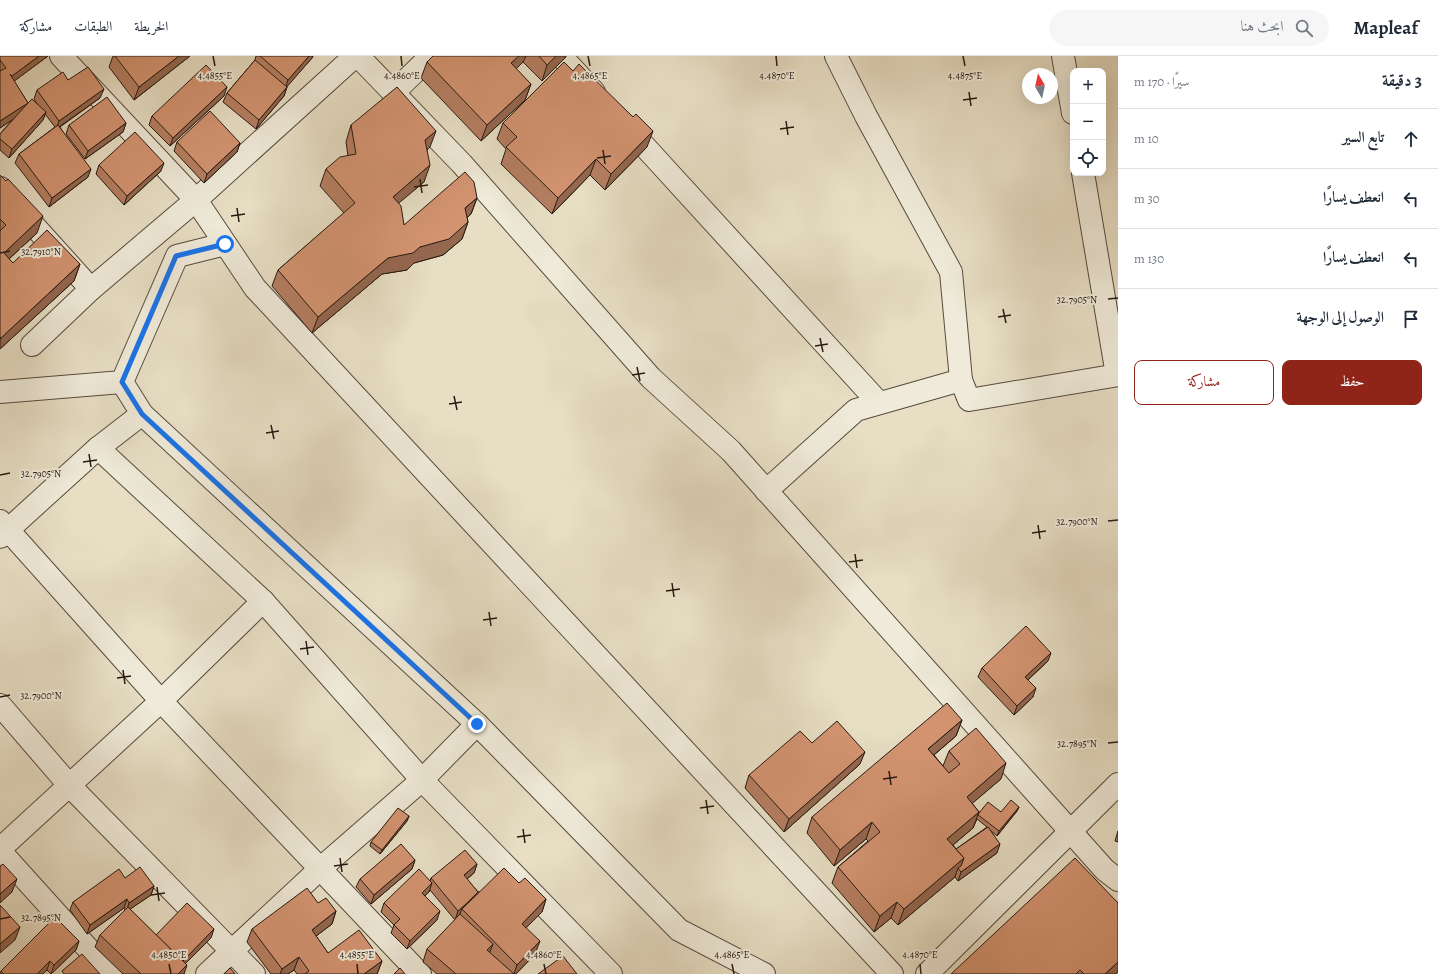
<!DOCTYPE html>
<html lang="ar">
<head>
<meta charset="utf-8">
<style>
  :root { --surface:#fff; --page:#f6f6f7; --text:#1f2937; --muted:#747a83; --line:#e0e1e3; --accent:#8f2418 }
  body { margin:0; font-family:Alegreya,Amiri,serif; background:var(--page); color:var(--text); direction:rtl }
  .controls { position:absolute; right:12px; top:12px; display:grid; overflow:hidden; border-radius:8px; box-shadow:0 4px 16px #0002 }
  .controls button { width:36px; height:36px; display:grid; place-items:center; padding:0; border:0; border-bottom:1px solid var(--line); background:var(--surface); color:var(--text); font:20px sans-serif }
  .compass { position:absolute; left:1022px; top:12px; width:36px; height:36px; border-radius:50%; background:var(--surface); box-shadow:0 4px 16px #0002; rotate:351deg }
  .stop { position:absolute; width:12px; height:12px; margin:-9px; border:3px solid #1a73e8; border-radius:50%; background:#fff }
  .stop.end { background:#1a73e8; border-color:#fff; box-shadow:0 1px 4px #0008 }
  .list { margin:0; padding:0; list-style:none }
  h2 { display:flex; justify-content:space-between; align-items:center; height:52px; margin:0; padding:0 16px; font-size:17px }
  h2 small { font-size:13px; font-weight:400; color:var(--muted) }
  .list li { display:grid; grid-template-columns:26px 1fr auto; gap:12px; align-items:center; box-sizing:border-box; height:60px; padding:0 16px; border-top:1px solid var(--line) }
  .list b { display:block; font-size:15px; white-space:nowrap }
  .list em { font-size:13px; font-style:normal; color:var(--muted) }
  .actions { display:flex; gap:8px; padding:12px 16px }
  .actions a { flex:1; padding:9px 0; border:1px solid var(--accent); border-radius:8px; text-align:center; font-size:14px; color:var(--accent) }
  .actions .main { background:var(--accent); color:#fff }
  .icon { flex:none; width:22px; height:22px; fill:none; stroke:currentColor; stroke-width:2; stroke-linecap:round; stroke-linejoin:round }
  .map { position:relative; flex:none; width:1118px; height:918px; overflow:hidden; direction:ltr }
  header { display:flex; align-items:center; gap:24px; box-sizing:border-box; height:56px; padding:0 20px; background:var(--surface); border-bottom:1px solid var(--line) }
  header strong { font-size:19px }
  nav { display:flex; gap:22px; margin-inline-start:auto; font-size:14px }
  .search { width:280px; height:36px; background:var(--page); display:flex; align-items:center; gap:10px; box-sizing:border-box; padding:0 14px; border-radius:22px; color:var(--muted); font-size:15px }
  main { display:flex }
  aside { flex:1; background:var(--surface) }
  .map>svg:first-child { display:block }
</style>
</head>
<body>
<header>
<strong>Mapleaf</strong>
<div class="search"><svg class="icon" aria-label="search" viewBox="0 0 24 24"><circle cx="10" cy="10" r="6"/><path d="M15 15l6 6"/></svg>ابحث هنا</div>
<nav><a>الخريطة</a><a>الطبقات</a><a>مشاركة</a></nav>
</header>
<main>
<aside>
<h2>3 دقيقة<small>سيرًا · 170 m</small></h2>
<ul class="list">
<li><svg class="icon" aria-label="ahead" viewBox="0 0 24 24"><path d="M12 20V5M6 11l6-6 6 6"/></svg><div><b>تابع السير</b></div><em>10 m</em></li>
<li><svg class="icon" aria-label="left" viewBox="0 0 24 24"><path d="M17 20v-9H6M10 6l-5 5 5 5"/></svg><div><b>انعطف يسارًا</b></div><em>30 m</em></li>
<li><svg class="icon" aria-label="left" viewBox="0 0 24 24"><path d="M17 20v-9H6M10 6l-5 5 5 5"/></svg><div><b>انعطف يسارًا</b></div><em>130 m</em></li>
<li><svg class="icon" aria-label="arrive" viewBox="0 0 24 24"><path d="M6 21V4h12l-3 4 3 4H6"/></svg><div><b>الوصول إلى الوجهة</b></div></li>
</ul>
<div class="actions"><a class="main">حفظ</a><a>مشاركة</a></div>
</aside>
<div class="map">
<svg width="1118" height="918" viewBox="0 0 1118 918">
  <rect width="100%" height="100%" fill="#e7dec4"/>
  <filter id="stains"><feTurbulence type="fractalNoise" baseFrequency=".005" numOctaves="4"/><feColorMatrix values="0 0 0 0 .2 0 0 0 0 .09 0 0 0 0 .02 0 0 0 .5 -.17"/></filter>
  <radialGradient id="worn" r=".72"><stop offset=".6" stop-color="#630" stop-opacity="0"/><stop offset="1" stop-color="#630" stop-opacity=".3"/></radialGradient>
  <g fill="none" stroke-linecap="round" stroke-linejoin="round">
    <g stroke="#564b3e" stroke-width="24">
      <g id="minor">
        <path d="M61 0 196 144 255 232 892 918"/>
        <path d="M358 0 462 108 651 322 731 395 1105 814 1118 824"/>
        <path d="M561 0 594 36"/>
        <path d="M1063 0 1073 57"/>
        <path d="M393 37 431 0"/>
        <path d="M626 70 879 347"/>
        <path d="M1083 117 1117 319"/>
        <path d="M0 132 91 233"/>
        <path d="M32 289 91 233 196 144 355 0"/>
        <path d="M961 324 969 344 1118 319"/>
        <path d="M122 326 142 358 477 668 679 874 764 918"/>
        <path d="M0 336 122 326 177 200 225 188"/>
        <path d="M98 392 263 545 422 724 611 918"/>
        <path d="M766 435 856 354 961 324 951 216 866 60 836 0"/>
        <path d="M0 465 161 645 420 918"/>
        <path d="M0 481 98 392 142 358"/>
        <path d="M0 649 69 729 254 918"/>
        <path d="M0 793 161 645 263 545"/>
        <path d="M0 795 111 918"/>
        <path d="M207 918 321 812 422 724 477 668"/>
        <path d="M927 918 1118 728"/>
      </g>
    </g>
    <use href="#minor" stroke="#efead9" stroke-width="22"/>
  </g>
  <g fill="#b57e61" stroke="#261a12" fill-rule="evenodd">
    <path d="M0 0H48L14 25 28 47 38 49 34 43 37 34 68 24 100 42 60 71 88 121 49 151 15 107 19 98 55 71 45 58 43 64 9 102 0 94V78L13 63 0 72Z"/>
    <path d="M113 0H190L134 44 109 11Z"/>
    <path d="M256 0H313L312 2 286 31H287L284 40 256 73 223 46 227 37 255 4Z"/>
    <path d="M433 0H566L565 2 542 25 523 6 516 13 531 28 525 44 481 85 421 22 427 6Z"/>
    <path d="M224 40 170 90 149 69 152 60Z"/>
    <path d="M126 67 123 76 85 103 66 78 69 69Z"/>
    <path d="M503 67 647 91 605 134 590 119 552 158 501 108 506 93 497 83Z"/>
    <path d="M351 69 430 91 427 94 424 126 398 147 404 169 477 142 471 158 467 162 468 166 462 183 443 199 414 207 407 214 382 218 312 277 272 230 278 214 344 157 320 130 326 113 348 100 346 86Z"/>
    <path d="M177 86 240 87 237 96 204 127 174 95Z"/>
    <path d="M99 109 161 115 124 149 96 118Z"/>
    <path d="M0 119 37 177 9 203 13 207 80 208 74 225 0 293Z"/>
    <path d="M1048 605 1028 624 1033 641 1014 659 978 621 982 612Z"/>
    <path d="M962 664 956 680 934 699 943 710 949 695 1001 723 972 747 979 756H1001L1019 751 1017 755 997 780 990 774 997 797 958 825 955 821 898 869 891 862 874 876 832 827 838 811 868 785 866 783 834 810 807 777 812 761ZM977 763 987 771 956 793 953 789 973 772Z"/>
    <path d="M860 708 784 776 745 732 749 719Z"/>
    <path d="M409 760 407 765 380 798 370 790 371 786Z"/>
    <path d="M1118 775V786L1115 785Z"/>
    <path d="M415 804 412 813 371 848 356 831 360 823Z"/>
    <path d="M477 808 474 817 467 823 478 836 519 827 546 843 542 856 526 872 535 898 516 918H437L423 906 427 893 455 864 430 834 429 836 425 840 437 864 407 893 391 877 394 869 381 856 384 847 430 825 431 822Z"/>
    <path d="M125 822 154 830 151 839 130 853 156 879 211 882 185 908 184 918H123L95 891 100 879 125 854 124 852 87 878 70 854 73 846Z"/>
    <path d="M318 847 336 855 332 868 316 880 328 897 382 905 377 918H297L294 914 288 918H271L247 886 252 873Z"/>
    <path d="M1118 847V916L1116 918H951Z"/>
    <path d="M79 885 76 894 51 918 47 914 43 918H0L1 915Z"/>
  </g>
  <g fill="#94674f" stroke="#261a12">
    <path d="M39 0H48L9 29 12 20Z"/>
    <path d="M179 0H190L134 44 139 31Z"/>
    <path d="M309 0H313L312 2 285 33 288 24Z"/>
    <path d="M519 0H526L523 6 505 24 511 7Z"/>
    <path d="M556 0H566L565 2 542 25 547 9Z"/>
    <path d="M531 28 525 44 481 85 487 69Z"/>
    <path d="M227 31 224 40 170 90 173 82Z"/>
    <path d="M287 31 284 40 256 73 259 64Z"/>
    <path d="M104 33 100 42 56 73 59 65Z"/>
    <path d="M28 47 24 56 0 72V65Z"/>
    <path d="M46 56 43 64 9 102 12 93Z"/>
    <path d="M126 67 123 76 85 103 88 95Z"/>
    <path d="M436 75 430 91 420 101 425 84Z"/>
    <path d="M653 75 647 91 605 134 611 118Z"/>
    <path d="M240 87 237 96 204 127 207 118Z"/>
    <path d="M596 103 590 119 552 158 558 142Z"/>
    <path d="M164 107 161 115 124 149 127 140Z"/>
    <path d="M430 109 424 126 387 157 393 141Z"/>
    <path d="M91 113 88 121 49 151 52 142Z"/>
    <path d="M477 142 471 158 460 168 465 152Z"/>
    <path d="M43 160 37 177 0 211 4 197Z"/>
    <path d="M468 166 462 183 443 199 414 207 407 214 382 218 312 277 318 261 388 202 420 191Z"/>
    <path d="M80 208 74 225 0 293V284L1 282Z"/>
    <path d="M1051 597 1048 605 1022 629 1025 621Z"/>
    <path d="M1036 632 1033 641 1014 659 1017 650Z"/>
    <path d="M962 664 956 680 922 709 928 693Z"/>
    <path d="M865 696 860 708 784 776 789 763Z"/>
    <path d="M1006 707 1001 723 961 757 967 741Z"/>
    <path d="M1019 751 1017 755 997 780 999 775Z"/>
    <path d="M979 756 973 772 941 799 947 783Z"/>
    <path d="M409 760 407 765 380 798 382 794Z"/>
    <path d="M872 766 866 783 834 810 840 794Z"/>
    <path d="M1000 788 997 797 958 825 961 816Z"/>
    <path d="M964 802 960 814 958 812 955 821 898 869 904 853Z"/>
    <path d="M415 804 412 813 371 848 374 839Z"/>
    <path d="M477 808 474 817 461 828 464 819Z"/>
    <path d="M17 823 12 836 0 847V838Z"/>
    <path d="M432 827 429 836 419 845 422 837Z"/>
    <path d="M154 830 151 839 126 856 129 847Z"/>
    <path d="M479 837 462 853 459 860 455 864 458 855Z"/>
    <path d="M127 843 124 852 87 878 90 869Z"/>
    <path d="M546 843 542 856 518 880 522 868Z"/>
    <path d="M897 846 891 862 874 876 880 860Z"/>
    <path d="M336 855 332 868 307 887 312 874Z"/>
    <path d="M440 855 437 864 407 893 410 885Z"/>
    <path d="M20 871 15 884 0 897V888Z"/>
    <path d="M214 873 211 882 179 914 182 905Z"/>
    <path d="M79 885 76 894 51 918 54 909Z"/>
    <path d="M540 885 535 898 516 918H514L517 909Z"/>
    <path d="M493 888 488 901 487 894Z"/>
    <path d="M299 901 294 914 288 918H280L282 913Z"/>
    <path d="M50 905 47 914 43 918H37Z"/>
    <path d="M382 905 377 918H364Z"/>
    <path d="M1118 906V916L1116 918H1105Z"/>
    <path d="M187 909 184 918H178Z"/>
  </g>
  <g fill="#d39371" stroke="#261a12">
    <path d="M0 0H39L12 20 10 18 28 47 32 43 46 56 12 93 0 83V78L28 47 0 65V15L6 12 0 4Z"/>
    <path d="M115 0H179L139 31Z"/>
    <path d="M260 0H309L288 24Z"/>
    <path d="M433 0H519L511 7 531 28 487 69 427 6Z"/>
    <path d="M539 0H556L547 9Z"/>
    <path d="M255 4 287 31 259 64 227 37Z"/>
    <path d="M564 6 573 15 579 8 633 61 636 58 653 75 611 118 596 103 558 142 506 91 517 81 503 67Z"/>
    <path d="M206 9 227 31 173 82 152 60Z"/>
    <path d="M88 11 104 33 59 65 37 34 63 16 68 24Z"/>
    <path d="M397 31 436 75 425 84 430 109 393 141 401 150 404 169 465 116 474 126 477 142 465 152 468 166 449 183 420 191 413 197 388 202 318 261 278 214 355 147 326 113 340 101 356 98 351 69Z"/>
    <path d="M107 41 126 67 88 95 69 69Z"/>
    <path d="M210 55 240 87 207 118 177 86Z"/>
    <path d="M58 69 91 113 52 142 19 98Z"/>
    <path d="M135 76 164 107 127 140 99 109Z"/>
    <path d="M0 119 6 125 8 123 43 160 4 197 13 207 47 174 80 208 1 282 0 281V175L6 169 0 163Z"/>
    <path d="M1026 570 1051 597 1025 621 1036 632 1017 650 982 612Z"/>
    <path d="M947 647 962 664 928 693 949 717 960 708 949 695 976 672 1006 707 967 741 979 756 947 783 964 802 904 853 897 846 880 860 838 811 880 776 872 766 840 794 812 761Z"/>
    <path d="M837 665 865 696 789 763 749 719 800 675 812 687Z"/>
    <path d="M1011 744 1019 751 999 775 978 759 979 757 988 746 1001 756Z"/>
    <path d="M398 752 409 760 382 794 371 786Z"/>
    <path d="M988 771 1000 788 961 816 958 812 961 810 964 802 956 793Z"/>
    <path d="M401 788 415 804 374 839 360 823Z"/>
    <path d="M465 794 477 808 464 819 478 836 467 847 458 855 431 822Z"/>
    <path d="M1075 802 1118 847V906L1105 918H1084L1080 914 1076 918H951Z"/>
    <path d="M3 808 17 823 0 838V810Z"/>
    <path d="M140 811 154 830 129 847 127 843 90 869 73 846 119 813 125 822Z"/>
    <path d="M504 812 519 827 525 822 546 843 522 868 540 885 517 909 462 853Z"/>
    <path d="M419 813 432 827 422 837 440 855 410 885 394 869 400 863 384 847Z"/>
    <path d="M307 832 318 847 326 842 336 855 312 874 328 897 359 874 382 905 364 918H305L309 915 299 901 282 913 252 873Z"/>
    <path d="M187 847 214 873 183 905 156 879Z"/>
    <path d="M0 849 20 871 0 888Z"/>
    <path d="M128 851 187 909 178 918H141L100 879Z"/>
    <path d="M460 858 493 888 487 894 514 918H456L427 893Z"/>
    <path d="M55 861 79 885 54 909 50 905 37 918H4L1 915Z"/>
    <path d="M82 898 100 918H64L62 915Z"/>
    <path d="M563 900 577 918H538Z"/>
    <path d="M230 912 235 918H224Z"/>
    <path d="M400 912 405 918H394Z"/>
  </g>
  <g fill="none" stroke-linecap="round" stroke-linejoin="round">
    <path stroke="#1a73e8" stroke-width="5" d="M225 188 176 200 122 326 142 358 477 668"/>
  </g>
  <path fill="none" stroke="#261a12" stroke-width="1.5" d="M213 0 215 10M401 0 402 10M588 0 590 10M776 0 777 10M963 0 965 10M969 36 971 50M963 44 977 42M786 65 788 79M780 73 794 71M603 94 605 108M597 102 611 100M420 123 422 137M414 131 428 129M237 152 239 166M231 160 245 158M0 197 10 195M1108 243 1118 242M1003 253 1006 267M998 261 1011 259M820 282 823 296M815 290 828 288M637 311 640 325M632 319 645 317M454 340 457 354M449 348 462 346M271 369 274 383M266 377 279 375M89 398 91 411M83 406 97 404M0 419 10 417M1108 465 1118 464M1038 469 1040 483M1032 477 1046 475M855 498 857 512M849 506 863 504M672 527 674 541M666 535 680 533M489 556 491 570M483 564 497 562M306 585 308 599M300 593 314 591M123 614 125 628M117 622 131 620M0 641 10 639M1108 687 1118 686M889 715 891 729M883 723 897 721M706 744 708 758M700 752 714 750M523 773 525 787M517 781 531 779M340 802 342 816M334 810 348 808M157 831 159 845M151 839 165 837M0 863 10 861M169 908 171 918M357 908 358 918M544 908 546 918M732 908 734 918M920 908 921 918"/>
  <g font-size="10" text-anchor="middle" fill="#261a12" stroke="#efead9" stroke-width="4" stroke-linejoin="round" paint-order="stroke">
    <text x="215" y="23">4.4855°E</text>
    <text x="402" y="23">4.4860°E</text>
    <text x="590" y="23">4.4865°E</text>
    <text x="777" y="23">4.4870°E</text>
    <text x="965" y="23">4.4875°E</text>
    <text x="41" y="199">32.7910°N</text>
    <text x="1077" y="247">32.7905°N</text>
    <text x="41" y="421">32.7905°N</text>
    <text x="1077" y="469">32.7900°N</text>
    <text x="41" y="643">32.7900°N</text>
    <text x="1077" y="691">32.7895°N</text>
    <text x="41" y="865">32.7895°N</text>
    <text x="169" y="902">4.4850°E</text>
    <text x="357" y="902">4.4855°E</text>
    <text x="544" y="902">4.4860°E</text>
    <text x="732" y="902">4.4865°E</text>
    <text x="920" y="902">4.4870°E</text>
  </g>
  <rect width="100%" height="100%" filter="url(#stains)"/>
  <rect width="100%" height="100%" fill="url(#worn)"/>
</svg>
<div class="controls">
<button>+</button>
<button>−</button>
<button><svg class="icon" aria-label="locate" viewBox="0 0 24 24"><circle cx="12" cy="12" r="6"/><path d="M12 2v4M12 18v4M2 12h4M18 12h4"/></svg></button>
</div>
<svg class="compass" viewBox="-18 -18 36 36"><path d="M0-13l5 13h-10z" fill="#e53935"/><path d="M0 13l5-13h-10z" fill="#747a83"/></svg>
<div class="stop" style="left:225px;top:188px"></div>
<div class="stop end" style="left:477px;top:668px"></div>
</div>
</main>
</body>
</html>
